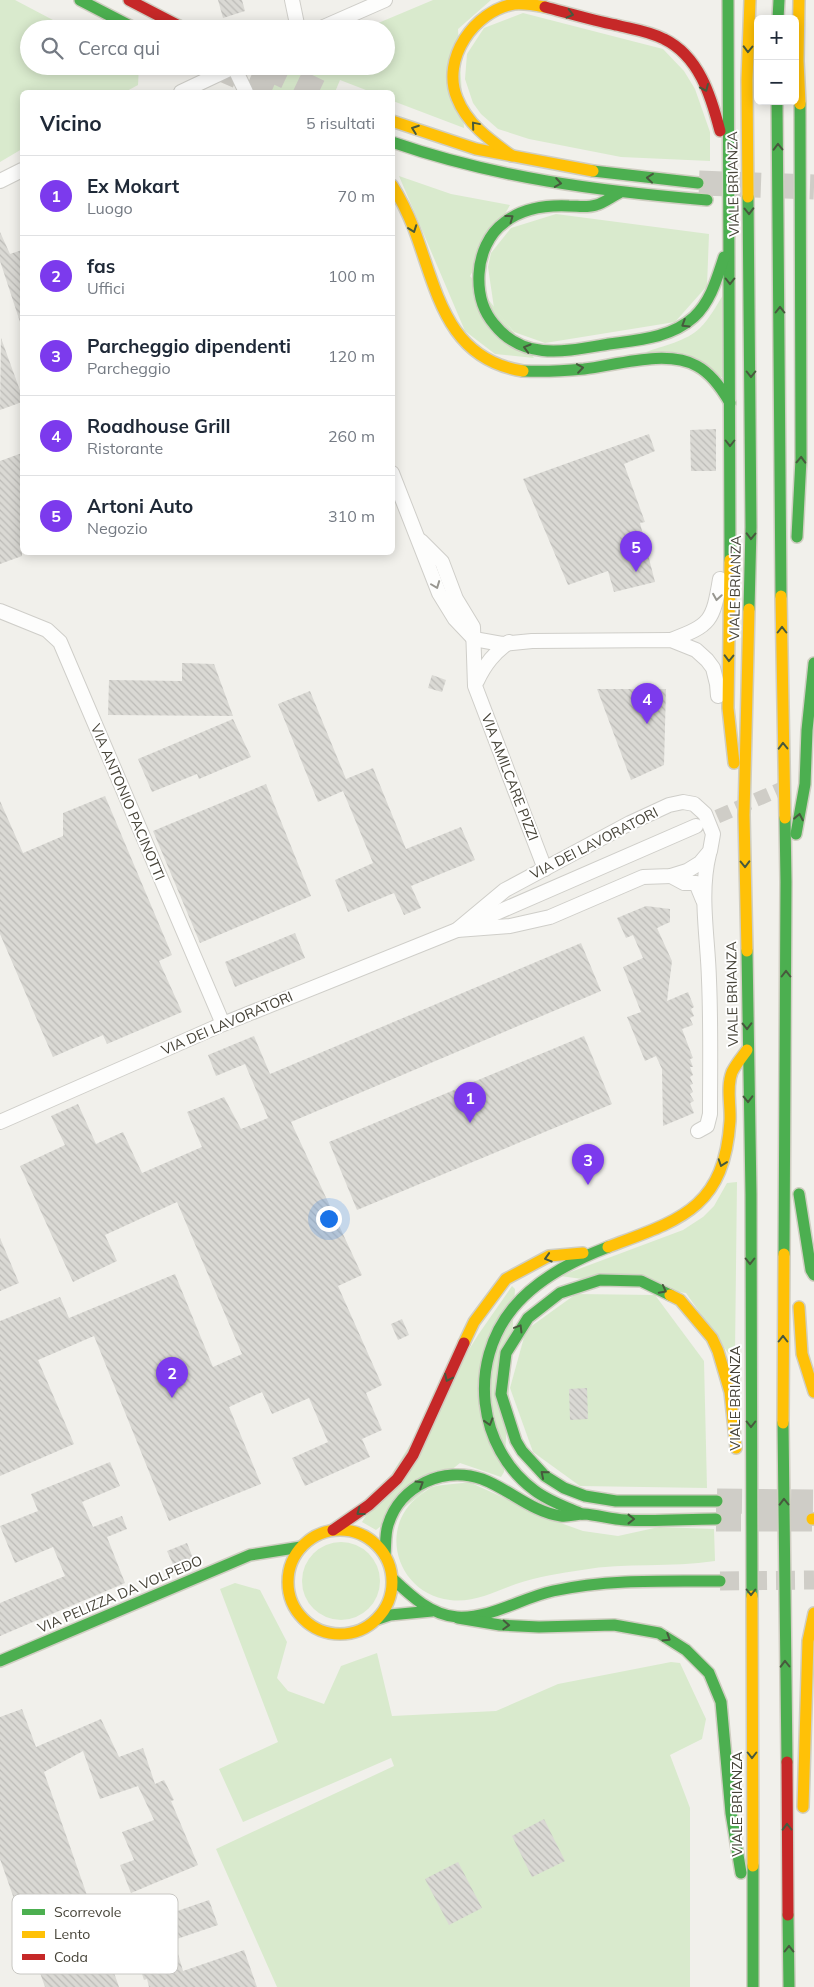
<!DOCTYPE html>
<html lang="it">
<head>
<meta charset="utf-8">
<style>
  :root { --surface:#fff; --page:#f6f6f7; --text:#1f2937; --muted:#747a83; --line:#e0e1e3; --accent:#7c3aed }
  body { margin:0; font-family:Mulish,sans-serif; background:var(--page); color:var(--text) }
  .controls { position:absolute; right:15px; top:15px; display:grid; overflow:hidden; border-radius:8px; box-shadow:0 2px 12px #0003 }
  .controls button { width:45px; height:45px; display:grid; place-items:center; padding:0; border:0; border-bottom:1px solid var(--line); background:var(--surface); color:var(--text); font:25px sans-serif }
  .you { position:absolute; left:328px; top:1218px; width:18px; height:18px; margin:-12px; border:4px solid #fff; border-radius:50%; background:#1a73e8; box-shadow:0 0 0 8px #1a73e833 }
  .badge { display:grid; place-items:center; width:32px; height:32px; border-radius:50%; background:var(--accent); color:#fff; font-size:16px; font-weight:700 }
  .pin { position:absolute; translate:-50% -41px; filter:drop-shadow(0 1px 2px #0008) }
  .pin::after { content:''; position:absolute; top:26px; width:18px; height:15px; background:inherit; clip-path:polygon(0 0,100% 0,50% 100%) }
  .list { margin:0; padding:0; list-style:none }
  h2 { display:flex; justify-content:space-between; align-items:center; height:65px; margin:0; padding:0 20px; font-size:21px }
  h2 small { font-size:16px; font-weight:400; color:var(--muted) }
  .list li { display:grid; grid-template-columns:32px 1fr auto; gap:15px; align-items:center; box-sizing:border-box; height:80px; padding:0 20px; border-top:1px solid var(--line) }
  .list b { display:block; font-size:19px; white-space:nowrap }
  .list p { margin:0; font-size:16px; white-space:nowrap; color:var(--muted) }
  .list em { font-size:16px; font-style:normal; color:var(--muted) }
  .icon { flex:none; width:28px; height:28px; fill:none; stroke:currentColor; stroke-width:2; stroke-linecap:round; stroke-linejoin:round }
  .map { position:relative; flex:none; width:814px; height:1987px; overflow:hidden }
  .search { position:absolute; background:var(--surface); box-shadow:0 2px 12px #0003; left:20px; top:20px; width:375px; height:55px; display:flex; align-items:center; gap:12px; box-sizing:border-box; padding:0 18px; border-radius:28px; color:var(--muted); font-size:19px }
  .panel { position:absolute; background:var(--surface); box-shadow:0 2px 12px #0003; left:20px; top:90px; width:375px; height:465px; border-radius:8px }
  .map>svg:first-child { display:block }
</style>
</head>
<body>
<div class="map">
<svg width="814" height="1987" viewBox="0 0 814 1987">
  <defs>
    <pattern id="building-back-hatch" width="6" height="6" patternUnits="userSpaceOnUse" patternTransform="scale(1.25)"><rect width="6" height="6" fill="#dad9d4"/><path d="M-1 5l2 2M0 0l6 6M5-1l2 2" fill="none" stroke="#bcbbb7"/></pattern>
  </defs>
  <rect width="100%" height="100%" fill="#f1f0eb"/>
  <g fill="#d9eacd">
    <path d="M0 0H15L70 29H29V66H139L138 85 125 92H22V149L0 162Z"/>
    <path d="M433 0H491L458 29 464 128 393 101 392 92H371L340 80 335 92H261L263 79 276 66H386V29H364Z"/>
    <path d="M523 13 663 49 684 71 695 89 710 132V161L621 157 529 139 498 129 481 114 473 103 465 79 467 54 484 28Z"/>
    <path d="M399 176 451 194 510 205 470 276 534 358 495 354 465 331Z"/>
    <path d="M556 214 709 234 707 286 675 322 545 343 514 332 494 308 488 267 491 253 511 228Z"/>
    <path d="M723 295 724 378 646 352C662 346 687 341 700 328 710 318 716 306 723 295Z"/>
    <path d="M737 1182 735 1353H728L686 1293 560 1276 683 1230 703 1217 714 1206 727 1183Z"/>
    <path d="M512 1286 515 1289 504 1472 501 1477 460 1463 376 1530 362 1522 478 1335Z"/>
    <path d="M576 1294 655 1295 704 1361 707 1488 580 1486 533 1452 510 1388 526 1330Z"/>
    <path d="M469 1482 555 1521 583 1531 618 1536 659 1527 714 1529 715 1561C671 1568 626 1562 582 1570 560 1573 537 1577 516 1584 494 1592 473 1603 450 1600 397 1594 377 1528 419 1496 423 1493 428 1489 432 1487 443 1484 458 1484 469 1482Z"/>
    <circle cx="341" cy="1581" r="39"/>
    <path d="M235 1583 260 1590 287 1642 277 1678 288 1691 324 1704 341 1666 377 1653 392 1716 496 1711 558 1684 671 1662 680 1663 706 1719 702 1739 670 1755 690 1808V1987H277L216 1849 394 1766 391 1758 243 1822 219 1769 278 1742 220 1589Z"/>
  </g>
  <g fill="url(#building-back-hatch)">
    <path d="M218 0H242L245 11 223 18Z"/>
    <path d="M0 232 10 254 22 250V322H20L0 261Z"/>
    <path d="M1 338 22 396V402L0 410Z"/>
    <path d="M716 429V471H691L690 430Z"/>
    <path d="M649 434 655 451 624 464 645 522 640 523 655 582 614 592 608 571 568 585 523 479Z"/>
    <path d="M22 453V556L0 564V461Z"/>
    <path d="M182 663 214 664 233 716 108 715 109 680 182 681Z"/>
    <path d="M432 675 446 680 442 692 428 688Z"/>
    <path d="M597 689H666L664 765 631 780Z"/>
    <path d="M310 691 346 779 373 768 406 849 461 827 475 860 411 886 421 908 404 915 394 893 348 912 335 880 373 863 343 791 318 802 278 704Z"/>
    <path d="M233 719 251 757 199 779 197 774 152 792 138 759Z"/>
    <path d="M266 784 311 896 200 943 153 831Z"/>
    <path d="M105 796 172 955 159 961 182 1012 107 1044 103 1035 53 1057 0 934V801L23 853 63 836V813Z"/>
    <path d="M646 906 670 909V922L657 928 672 961 667 1001 688 992 694 1007 691 1009 694 1016 690 1018 693 1025 682 1029 693 1058 690 1059 693 1067H690L693 1075 690 1077 693 1084 690 1085 693 1092 690 1094 694 1101 690 1103 694 1113 663 1126 662 1069 656 1056 645 1061 627 1017 641 1012 623 967 643 958 633 935 626 938 617 918Z"/>
    <path d="M295 933 305 958 235 987 225 962Z"/>
    <path d="M581 943 601 991 291 1122 362 1275 338 1286 382 1385 366 1393 382 1430 362 1439 370 1457 305 1486 292 1458 328 1442 309 1398 272 1414 262 1392 229 1407 261 1484 169 1521 94 1336 38 1360 74 1444 0 1476V1321L60 1297 69 1318 175 1274 213 1367 242 1354 177 1202 105 1235 117 1261 73 1282 20 1166 65 1145 51 1116 78 1104 96 1144 123 1132 142 1173 202 1147 187 1112 224 1097 241 1129 268 1118 245 1064 216 1076 208 1055 254 1036 270 1074Z"/>
    <path d="M584 1036 612 1104 357 1210 329 1142Z"/>
    <path d="M0 1238 19 1283 0 1291Z"/>
    <path d="M402 1319 409 1335 398 1340 391 1324Z"/>
    <path d="M587 1388 588 1419 570 1420 569 1389Z"/>
    <path d="M110 1462 120 1486 82 1502 93 1527 122 1516 127 1529 107 1537 125 1583 0 1636V1603L65 1576 53 1547 15 1563 0 1526 38 1511 31 1494Z"/>
    <path d="M187 1543 195 1563 176 1571 167 1551Z"/>
    <path d="M22 1709 36 1747 101 1719 119 1757 143 1748 155 1784 164 1780 174 1800 171 1801 198 1865 131 1893 120 1865 134 1860 122 1832 154 1820 138 1786 100 1799 83 1751 44 1772 119 1987H45L0 1859V1717Z"/>
    <path d="M544 1819 565 1861 532 1877 512 1836Z"/>
    <path d="M458 1862 482 1908 449 1925 425 1879Z"/>
    <path d="M209 1900 218 1925 174 1940 183 1971 244 1950 257 1987H149L147 1979 144 1980 138 1962 142 1960 131 1927Z"/>
  </g>
  <g fill="none" stroke-linecap="round" stroke-linejoin="round">
    <path stroke="#cfcdc7" stroke-width="14" stroke-dasharray="14 7" stroke-linecap="butt" d="M698 825 788 786"/>
    <path stroke="#cfcdc7" stroke-width="19" stroke-dasharray="19 9" stroke-linecap="butt" d="M720 1581 814 1580"/>
    <g stroke="#cfcdc7" stroke-width="25" stroke-dasharray="25 12" stroke-linecap="butt">
      <path d="M215 66 274 92"/>
      <path d="M264 66 319 92"/>
      <path d="M699 183 814 187"/>
      <path d="M717 1501 813 1502"/>
      <path d="M716 1519H812"/>
    </g>
    <g stroke="#cfcec9" stroke-width="16">
      <g id="street">
        <path d="M292 0 298 29"/>
        <path d="M319 29 385 0"/>
        <path d="M234 67 246 92"/>
        <path d="M181 92 236 66"/>
        <path d="M0 181 22 170"/>
        <path d="M392 473 439 593 455 619 474 639 502 644 532 641 671 640 696 650 707 660 713 668 717 684 718 696"/>
        <path d="M421 541 442 562 456 599 473 627 475 686 545 869"/>
        <path d="M0 611 47 630 60 642 223 1024"/>
        <path d="M671 640C711 625 713 621 720 579"/>
        <path d="M477 681C485 664 494 653 509 642"/>
        <path d="M683 802 694 804 705 814 713 834 710 851 700 863 687 871 671 876 643 877 550 917 510 926 457 930 505 890 630 823 669 805Z"/>
        <path d="M671 876 684 883H696L703 900"/>
        <path d="M0 1122 223 1024 457 930 696 826"/>
        <path d="M698 1131 707 1126 710 1114C710 1069 711 1024 709 980 708 938 699 894 709 854"/>
      </g>
    </g>
    <g stroke="#d0cec2" stroke-width="14">
      <g id="fast">
        <path d="M80 0 136 29"/>
        <path d="M728 0 730 560"/>
        <path d="M778 19 779 0"/>
        <path d="M777 101 781 596"/>
        <path d="M392 142C496 178 598 191 707 200"/>
        <path d="M593 171 698 183"/>
        <path d="M619 193C611 197 604 203 596 205 587 208 578 206 569 206 547 205 523 208 505 222 488 234 480 255 479 274 478 293 482 310 494 324 524 362 567 351 609 344 638 340 671 338 694 317 711 301 717 278 724 257"/>
        <path d="M748 197 751 527 749 609"/>
        <path d="M523 371C543 372 563 371 584 369 617 365 667 349 697 366 712 374 722 389 730 403"/>
        <path d="M797 537 801 459 800 104"/>
        <path d="M796 834 805 784 807 730 814 663"/>
        <path d="M747 951 751 1194 752 1596"/>
        <path d="M799 1194 811 1270 814 1275"/>
        <path d="M784 1254 786 882 785 818"/>
        <path d="M670 1295 641 1281 600 1280 560 1293 528 1318 506 1353 501 1394 516 1441 522 1451 545 1476 564 1488 585 1496 616 1501H717"/>
        <path d="M783 1423 787 1762"/>
        <path d="M582 1514C566 1507 548 1501 534 1490 477 1447 468 1363 513 1308 537 1279 574 1260 608 1247"/>
        <path d="M385 1555C386 1545 385 1534 388 1525 400 1485 444 1466 482 1479 509 1489 532 1512 561 1516 569 1517 576 1514 584 1514 597 1515 611 1519 625 1520 655 1522 686 1519 716 1519"/>
        <path d="M393 1579C411 1596 431 1615 457 1617 491 1619 521 1598 553 1591 607 1579 664 1581 720 1581"/>
        <path d="M458 1618 500 1625 539 1627 614 1625 659 1633 686 1650 709 1673 721 1702 731 1813 741 1873"/>
        <path d="M378 1619 390 1615 432 1611"/>
        <path d="M0 1661 250 1555 301 1547"/>
        <path d="M753 1866V1987"/>
        <path d="M788 1915 789 1987"/>
      </g>
    </g>
    <g stroke="#d0cec2" stroke-width="14">
      <g id="slow">
        <path d="M799 0 798 61 800 104"/>
        <path d="M392 121 476 149 593 171"/>
        <path d="M512 156C490 140 467 124 457 98 441 59 474 11 514 4 524 3 535 5 545 7"/>
        <path d="M392 185C401 199 408 214 414 229 437 290 446 359 523 371"/>
        <path d="M748 197 747 80 750 0"/>
        <path d="M730 560 728 708 734 763"/>
        <path d="M781 596 785 818"/>
        <path d="M747 951 744 815 749 609"/>
        <path d="M608 1247C680 1220 724 1209 730 1121 731 1106 726 1087 732 1072 736 1064 742 1057 747 1050"/>
        <path d="M670 1295 680 1300 712 1338 718 1351 730 1392 736 1448"/>
        <path d="M799 1307 802 1354 814 1392"/>
        <path d="M464 1343 474 1322 506 1279 549 1256 583 1253"/>
        <path d="M783 1423 784 1254"/>
        <path d="M812 1519H814"/>
        <circle cx="340" cy="1582" r="52"/>
        <path d="M752 1596 753 1866"/>
        <path d="M803 1807 808 1641 814 1613"/>
      </g>
    </g>
    <g stroke="#d0cec2" stroke-width="14">
      <g id="jam">
        <path d="M129 0 179 26"/>
        <path d="M545 7C568 13 592 20 616 25 632 29 649 31 664 39 699 56 711 96 720 131"/>
        <path d="M333 1530 369 1505 397 1479 413 1455 464 1343"/>
        <path d="M787 1762 788 1915"/>
      </g>
    </g>
    <use href="#street" stroke="#fdfdfc" stroke-width="14"/>
    <use href="#fast" stroke="#4caf50" stroke-width="11"/>
    <use href="#slow" stroke="#ffc107" stroke-width="11"/>
    <use href="#jam" stroke="#c62828" stroke-width="11"/>
  </g>
  <defs><path id="oneway-chevron" d="M-2-3.5L2.5 0L-2 3.5" fill="none" stroke-width="1.6" stroke-linecap="round" stroke-linejoin="round" transform="scale(1.25)"/></defs>
  <g stroke="#47593d">
    <use href="#oneway-chevron" transform="translate(570 14) rotate(14)"/>
    <use href="#oneway-chevron" transform="translate(748 49) rotate(91)"/>
    <use href="#oneway-chevron" transform="translate(705 88) rotate(66)"/>
    <use href="#oneway-chevron" transform="translate(475 125) rotate(-130)"/>
    <use href="#oneway-chevron" transform="translate(415 129) rotate(-160)"/>
    <use href="#oneway-chevron" transform="translate(778 147) rotate(-91)"/>
    <use href="#oneway-chevron" transform="translate(650 178) rotate(-174)"/>
    <use href="#oneway-chevron" transform="translate(558 183) rotate(9)"/>
    <use href="#oneway-chevron" transform="translate(749 211) rotate(89)"/>
    <use href="#oneway-chevron" transform="translate(510 218) rotate(-36)"/>
    <use href="#oneway-chevron" transform="translate(413 229) rotate(70)"/>
    <use href="#oneway-chevron" transform="translate(730 281) rotate(90)"/>
    <use href="#oneway-chevron" transform="translate(780 310) rotate(-90)"/>
    <use href="#oneway-chevron" transform="translate(685 324) rotate(148)"/>
    <use href="#oneway-chevron" transform="translate(527 348) rotate(-164)"/>
    <use href="#oneway-chevron" transform="translate(580 368) rotate(-8)"/>
    <use href="#oneway-chevron" transform="translate(751 374) rotate(90)"/>
    <use href="#oneway-chevron" transform="translate(730 443) rotate(90)"/>
    <use href="#oneway-chevron" transform="translate(801 460) rotate(-88)"/>
    <use href="#oneway-chevron" transform="translate(751 536) rotate(91)"/>
    <use href="#oneway-chevron" transform="translate(782 630) rotate(-90)"/>
    <use href="#oneway-chevron" transform="translate(729 658) rotate(91)"/>
    <use href="#oneway-chevron" transform="translate(783 746) rotate(-91)"/>
    <use href="#oneway-chevron" transform="translate(799 817) rotate(-79)"/>
    <use href="#oneway-chevron" transform="translate(745 864) rotate(89)"/>
    <use href="#oneway-chevron" transform="translate(786 974) rotate(-90)"/>
    <use href="#oneway-chevron" transform="translate(747 1026) rotate(89)"/>
    <use href="#oneway-chevron" transform="translate(748 1099) rotate(89)"/>
    <use href="#oneway-chevron" transform="translate(722 1163) rotate(109)"/>
    <use href="#oneway-chevron" transform="translate(548 1258) rotate(163)"/>
    <use href="#oneway-chevron" transform="translate(750 1261) rotate(90)"/>
    <use href="#oneway-chevron" transform="translate(663 1290) rotate(28)"/>
    <use href="#oneway-chevron" transform="translate(519 1328) rotate(-59)"/>
    <use href="#oneway-chevron" transform="translate(783 1339) rotate(-90)"/>
    <use href="#oneway-chevron" transform="translate(448 1378) rotate(115)"/>
    <use href="#oneway-chevron" transform="translate(489 1422) rotate(73)"/>
    <use href="#oneway-chevron" transform="translate(751 1424) rotate(90)"/>
    <use href="#oneway-chevron" transform="translate(544 1474) rotate(-140)"/>
    <use href="#oneway-chevron" transform="translate(420 1484) rotate(-32)"/>
    <use href="#oneway-chevron" transform="translate(784 1502) rotate(-91)"/>
    <use href="#oneway-chevron" transform="translate(360 1512) rotate(143)"/>
    <use href="#oneway-chevron" transform="translate(631 1519)"/>
    <use href="#oneway-chevron" transform="translate(751 1592) rotate(90)"/>
    <use href="#oneway-chevron" transform="translate(506 1625) rotate(3)"/>
    <use href="#oneway-chevron" transform="translate(667 1638) rotate(32)"/>
    <use href="#oneway-chevron" transform="translate(785 1664) rotate(-91)"/>
    <use href="#oneway-chevron" transform="translate(752 1755) rotate(90)"/>
    <use href="#oneway-chevron" transform="translate(787 1827) rotate(-91)"/>
    <use href="#oneway-chevron" transform="translate(789 1949) rotate(-90)"/>
  </g>
  <g stroke="#989790">
    <use href="#oneway-chevron" transform="translate(436 585) rotate(69)"/>
    <use href="#oneway-chevron" transform="translate(717 597) rotate(99)"/>
  </g>
  <g text-anchor="middle" dominant-baseline="central" stroke-width="4" stroke-linejoin="round" paint-order="stroke">
    <g font-size="14" fill="#464338" stroke="#fff">
      <text transform="translate(733 184) rotate(-91)">VIALE BRIANZA</text>
      <text transform="translate(735 588) rotate(-89)">VIALE BRIANZA</text>
      <text transform="translate(510 777) rotate(69)">VIA AMILCARE PIZZI</text>
      <text transform="translate(128 802) rotate(67)">VIA ANTONIO PACINOTTI</text>
      <text transform="translate(594 843) rotate(-27)">VIA DEI LAVORATORI</text>
      <text transform="translate(732 994) rotate(-91)">VIALE BRIANZA</text>
      <text transform="translate(227 1023) rotate(-23)">VIA DEI LAVORATORI</text>
      <text transform="translate(735 1398) rotate(-90)">VIALE BRIANZA</text>
      <text transform="translate(120 1594) rotate(-23)">VIA PELIZZA DA VOLPEDO</text>
      <text transform="translate(737 1804) rotate(-90)">VIALE BRIANZA</text>
    </g>
  </g>
  <rect x="12" y="1894" width="166" height="80" rx="8" fill="#fff" stroke="#c8c7c3" stroke-width="1"/>
  <rect x="22" y="1909" width="23" height="6" fill="#4caf50"/>
  <rect x="22" y="1931" width="23" height="7" fill="#ffc107"/>
  <rect x="22" y="1954" width="23" height="6" fill="#c62828"/>
  <g font-size="14" fill="#464338">
    <text x="54" y="1917">Scorrevole</text>
    <text x="54" y="1939">Lento</text>
    <text x="54" y="1962">Coda</text>
  </g>
</svg>
<div class="controls">
<button>+</button>
<button>−</button>
</div>
<div class="you"></div>
<div class="pin badge" style="left:470px;top:1123px">1</div>
<div class="pin badge" style="left:172px;top:1398px">2</div>
<div class="pin badge" style="left:588px;top:1185px">3</div>
<div class="pin badge" style="left:647px;top:724px">4</div>
<div class="pin badge" style="left:636px;top:572px">5</div>
<div class="search"><svg class="icon" aria-label="search" viewBox="0 0 24 24"><circle cx="10" cy="10" r="6"/><path d="M15 15l6 6"/></svg>Cerca qui</div>
<section class="panel">
<h2>Vicino<small>5 risultati</small></h2>
<ul class="list">
<li><span class="badge">1</span><div><b>Ex Mokart</b><p>Luogo</p></div><em>70 m</em></li>
<li><span class="badge">2</span><div><b>fas</b><p>Uffici</p></div><em>100 m</em></li>
<li><span class="badge">3</span><div><b>Parcheggio dipendenti</b><p>Parcheggio</p></div><em>120 m</em></li>
<li><span class="badge">4</span><div><b>Roadhouse Grill</b><p>Ristorante</p></div><em>260 m</em></li>
<li><span class="badge">5</span><div><b>Artoni Auto</b><p>Negozio</p></div><em>310 m</em></li>
</ul>
</section>
</div>
</body>
</html>
